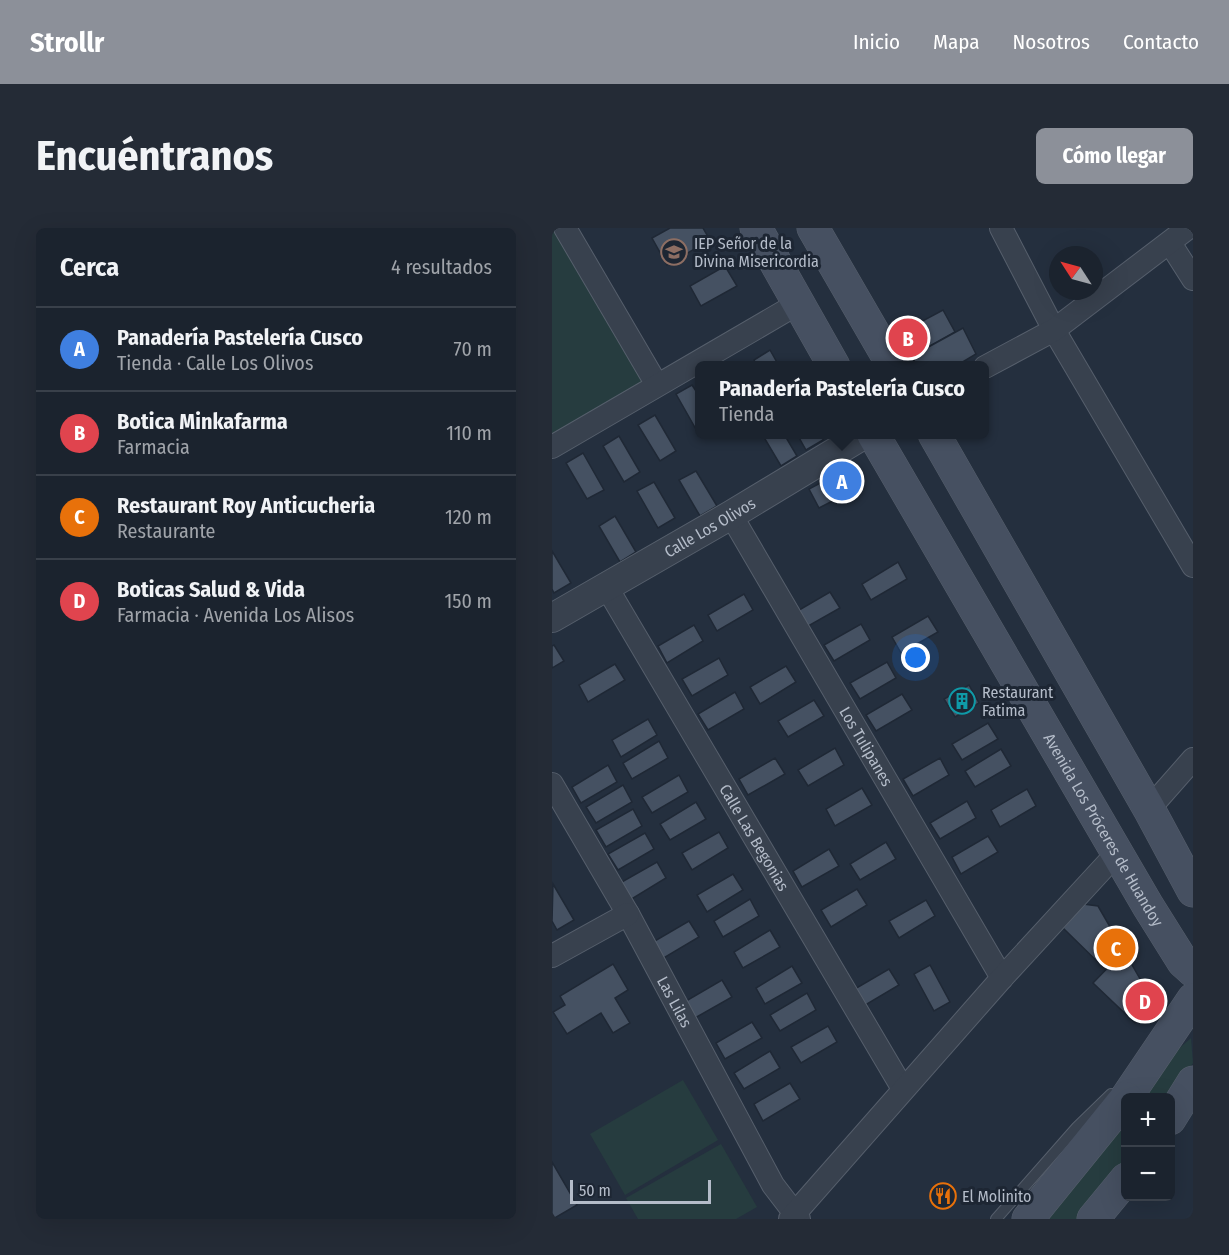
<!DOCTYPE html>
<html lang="es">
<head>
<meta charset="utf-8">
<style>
  :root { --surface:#1b232e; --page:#242b36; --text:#f1f3f6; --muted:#a0a4aa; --line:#39404a; --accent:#8c9099 }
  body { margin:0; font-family:"Fira Sans Condensed",sans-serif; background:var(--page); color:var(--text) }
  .controls { position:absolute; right:18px; bottom:18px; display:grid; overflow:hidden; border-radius:9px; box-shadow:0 6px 24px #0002 }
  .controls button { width:54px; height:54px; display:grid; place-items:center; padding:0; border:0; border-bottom:2px solid var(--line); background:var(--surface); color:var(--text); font:30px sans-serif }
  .compass { position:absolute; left:497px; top:18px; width:54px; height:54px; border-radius:50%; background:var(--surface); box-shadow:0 6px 24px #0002; rotate:306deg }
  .scale { position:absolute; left:18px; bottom:15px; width:141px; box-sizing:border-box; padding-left:6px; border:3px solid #b4bcc9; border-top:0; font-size:16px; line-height:21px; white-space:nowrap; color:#b4bcc9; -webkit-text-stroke:4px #1d2633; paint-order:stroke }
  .you { position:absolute; left:364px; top:430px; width:21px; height:21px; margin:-15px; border:4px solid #fff; border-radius:50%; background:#1a73e8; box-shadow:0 0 0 9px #1a73e833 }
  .badge { display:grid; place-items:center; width:39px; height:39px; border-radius:50%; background:var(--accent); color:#fff; font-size:20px; font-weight:700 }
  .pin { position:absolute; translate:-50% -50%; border:3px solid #fff; box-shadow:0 2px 6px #0006 }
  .popup { position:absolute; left:143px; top:133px; width:294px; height:78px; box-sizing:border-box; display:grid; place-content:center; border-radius:9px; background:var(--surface); filter:drop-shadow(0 2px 4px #0005); font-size:20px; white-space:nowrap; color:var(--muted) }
  .popup b { font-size:22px; color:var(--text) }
  .popup::after { content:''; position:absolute; left:50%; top:100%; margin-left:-12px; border:12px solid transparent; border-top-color:var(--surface) }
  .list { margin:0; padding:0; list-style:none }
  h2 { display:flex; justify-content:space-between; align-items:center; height:78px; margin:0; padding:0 24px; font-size:26px }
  h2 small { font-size:20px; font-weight:400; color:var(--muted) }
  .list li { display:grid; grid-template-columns:39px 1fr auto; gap:18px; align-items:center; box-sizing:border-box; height:84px; padding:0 24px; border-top:2px solid var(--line) }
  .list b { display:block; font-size:22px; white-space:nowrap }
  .list p { margin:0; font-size:20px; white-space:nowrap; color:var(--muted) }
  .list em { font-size:20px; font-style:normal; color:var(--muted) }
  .map { position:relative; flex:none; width:641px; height:991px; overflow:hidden; border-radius:9px }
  header { display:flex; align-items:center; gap:36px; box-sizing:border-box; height:84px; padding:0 30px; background:var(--accent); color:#fff }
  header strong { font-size:28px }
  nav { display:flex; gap:33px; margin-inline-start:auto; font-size:21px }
  .intro { display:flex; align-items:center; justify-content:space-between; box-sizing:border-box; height:144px; padding:0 36px }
  h1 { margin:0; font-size:42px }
  .button { padding:15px 27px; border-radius:9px; background:var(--accent); color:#fff; font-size:21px; font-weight:700 }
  main { display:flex; gap:36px; padding:0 36px }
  aside { flex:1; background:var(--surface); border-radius:9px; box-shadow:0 6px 24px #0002 }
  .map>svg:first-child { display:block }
</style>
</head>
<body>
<header>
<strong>Strollr</strong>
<nav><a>Inicio</a><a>Mapa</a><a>Nosotros</a><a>Contacto</a></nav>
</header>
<div class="intro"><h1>Encuéntranos</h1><a class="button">Cómo llegar</a></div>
<main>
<aside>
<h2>Cerca<small>4 resultados</small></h2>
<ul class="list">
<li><span class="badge" style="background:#3f7fe0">A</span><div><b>Panadería Pastelería Cusco</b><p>Tienda · Calle Los Olivos</p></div><em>70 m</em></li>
<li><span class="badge" style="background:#e0444e">B</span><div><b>Botica Minkafarma</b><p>Farmacia</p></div><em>110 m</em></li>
<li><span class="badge" style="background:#e8710a">C</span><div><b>Restaurant Roy Anticucheria</b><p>Restaurante</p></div><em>120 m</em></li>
<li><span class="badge" style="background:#e0444e">D</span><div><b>Boticas Salud &amp; Vida</b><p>Farmacia · Avenida Los Alisos</p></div><em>150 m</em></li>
</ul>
</aside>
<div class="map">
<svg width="641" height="991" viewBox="0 0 641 991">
  <rect width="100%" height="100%" fill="#242f3e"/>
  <g fill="#263c3f">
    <path d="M0 0H2L91 154 0 207Z"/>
    <path d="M639 810 641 835 617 869 585 870 605 840Z"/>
    <path d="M131 852 166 912 73 967 38 906Z"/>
    <path d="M573 887V932L568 940 526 991H491Z"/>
    <path d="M169 916 205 979 184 991H86L74 970Z"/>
  </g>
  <g fill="#455162" stroke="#1f2835" stroke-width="1.5">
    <path d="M118 0H151L158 12 115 37 100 10Z"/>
    <path d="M173 38 185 58 149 78 138 58Z"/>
    <path d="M391 82 403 104 360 128 348 105Z"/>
    <path d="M411 100 424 126 404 138H365L360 128Z"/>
    <path d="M218 122 227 138H205L202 132Z"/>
    <path d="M140 157 148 169V201L145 203 124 166Z"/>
    <path d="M103 187 124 223 108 233 86 197Z"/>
    <path d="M210 206H232L245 228 229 238Z"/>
    <path d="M245 206H271V212L254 222Z"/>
    <path d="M67 208 88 244 72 254 51 218Z"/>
    <path d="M31 225 52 262 35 271 14 235Z"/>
    <path d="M144 243 165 278 148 288 127 252Z"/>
    <path d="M285 246 296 247 304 261 267 280 257 261Z"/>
    <path d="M102 254 123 290 106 300 85 263Z"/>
    <path d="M63 288 84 324 68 334 47 298Z"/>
    <path d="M0 323 19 355 2 365 0 361Z"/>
    <path d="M346 334 355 351 319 372 310 356Z"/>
    <path d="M278 364 288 380 251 401 242 385Z"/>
    <path d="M192 366 201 382 165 403 156 387Z"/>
    <path d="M376 388 386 404 349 425 340 409Z"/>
    <path d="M309 396 318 412 282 433 272 417Z"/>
    <path d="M142 397 151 413 115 435 106 418Z"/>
    <path d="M2 417 12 433 0 440V418Z"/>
    <path d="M167 430 176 447 140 468 130 451Z"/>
    <path d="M335 434 344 450 308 471 298 455Z"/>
    <path d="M63 436 73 452 36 474 27 457Z"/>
    <path d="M234 438 244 454 208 476 198 459Z"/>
    <path d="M417 457 427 475 403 489 392 471Z"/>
    <path d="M183 464 192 481 156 502 146 486Z"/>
    <path d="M350 466 360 482 324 503 314 487Z"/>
    <path d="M262 472 272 488 236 509 226 493Z"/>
    <path d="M96 491 105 507 69 529 60 512Z"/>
    <path d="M436 495 446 511 410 532 400 516Z"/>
    <path d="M107 513 116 530 80 551 71 535Z"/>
    <path d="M283 520 292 537 256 558 246 542Z"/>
    <path d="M449 521 459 538 423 559 413 543Z"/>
    <path d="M223 530 233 546 196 567 187 551Z"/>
    <path d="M388 530 397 547 361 568 351 551Z"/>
    <path d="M56 537 65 554 29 575 20 559Z"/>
    <path d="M127 547 136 564 100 585 90 569Z"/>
    <path d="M71 557 80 574 44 595 34 579Z"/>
    <path d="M310 560 320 577 283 598 274 581Z"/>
    <path d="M475 561 484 578 448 599 439 582Z"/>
    <path d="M415 573 424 590 388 611 378 595Z"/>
    <path d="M144 574 154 591 118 612 108 596Z"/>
    <path d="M81 581 90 598 54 619 44 602Z"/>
    <path d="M167 604 176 620 140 642 130 625Z"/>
    <path d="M93 605 102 621 66 642 56 626Z"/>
    <path d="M436 608 446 624 409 646 400 629Z"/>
    <path d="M334 614 344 631 308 652 298 636Z"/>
    <path d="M277 621 287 638 250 659 241 643Z"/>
    <path d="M105 634 114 650 78 672 68 655Z"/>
    <path d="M181 646 191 662 155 684 145 667Z"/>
    <path d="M1 656 22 692 5 702 0 693Z"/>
    <path d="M305 661 315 677 279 699 269 682Z"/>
    <path d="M198 671 207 688 171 709 162 693Z"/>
    <path d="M374 672 383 688 347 710 337 693Z"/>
    <path d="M531 676 546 678 572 723 554 742 511 700Z"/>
    <path d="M137 693 147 709 110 731 101 714Z"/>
    <path d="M218 702 228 719 191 740 182 724Z"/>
    <path d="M572 723 599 770 597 780 583 795 541 755Z"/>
    <path d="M61 736 76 762 63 770 78 795 61 805 49 785 15 806 1 784 13 777 8 768Z"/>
    <path d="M378 737 398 774 382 783 362 746Z"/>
    <path d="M240 738 250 755 213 776 204 760Z"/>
    <path d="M337 741 347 757 310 779 301 762Z"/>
    <path d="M170 752 180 769 143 790 134 773Z"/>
    <path d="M255 765 264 782 228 803 218 787Z"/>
    <path d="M200 794 210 810 173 831 164 815Z"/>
    <path d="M276 798 285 814 249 835 239 819Z"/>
    <path d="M218 823 228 840 192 861 182 845Z"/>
    <path d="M238 855 248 871 211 893 202 876Z"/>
    <path d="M0 934 25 977 1 991H0Z"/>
  </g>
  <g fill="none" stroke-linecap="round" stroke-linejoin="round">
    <g stroke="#565f6c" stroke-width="12">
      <path id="service" d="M444 991 525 899 559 866"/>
    </g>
    <g stroke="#565f6c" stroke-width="24">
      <g id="minor">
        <path d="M13 0 105 157"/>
        <path d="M449 0 502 102 641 338"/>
        <path d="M618 15 641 51"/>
        <path d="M433 139 502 102 636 0"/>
        <path d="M0 219 247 75"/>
        <path id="s1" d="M179 287 450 750"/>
        <path id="s2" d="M54 358 351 861"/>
        <path id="s3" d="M0 556 76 686 221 957 247 991"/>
        <path d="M597 581 641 531"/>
        <path d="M0 728 76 686"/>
        <path d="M238 991 450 750 565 625"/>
      </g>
    </g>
    <g stroke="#565f6c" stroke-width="30">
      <g id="tertiary">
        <path id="s4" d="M0 390 179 287 313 206"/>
      </g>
    </g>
    <g stroke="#565f6c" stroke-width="33">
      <g id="secondary">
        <path d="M204 0 282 138"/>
        <path d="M261 0 341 138"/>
        <path id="s5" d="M321 206 596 678 631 734 641 743"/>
        <path d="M382 206 597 581 641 663"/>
        <path d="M574 870 641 771"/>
        <path d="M618 891 641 854"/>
        <path d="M476 991 574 870"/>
        <path d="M541 991 574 951"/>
      </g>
    </g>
    <use href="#service" stroke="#38414e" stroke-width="10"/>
    <use href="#minor" stroke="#38414e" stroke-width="22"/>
    <use href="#tertiary" stroke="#38414e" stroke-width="28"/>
    <use href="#secondary" stroke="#465061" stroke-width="32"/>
  </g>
  <defs>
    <g id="school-ring" transform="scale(1.35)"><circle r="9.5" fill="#1d2633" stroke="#8d6e63" stroke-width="1.5"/><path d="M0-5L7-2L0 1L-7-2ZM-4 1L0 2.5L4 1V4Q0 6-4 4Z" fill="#8d6e63"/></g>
    <g id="building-ring" transform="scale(1.35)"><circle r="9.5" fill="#1d2633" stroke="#0f9aa8" stroke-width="1.5"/><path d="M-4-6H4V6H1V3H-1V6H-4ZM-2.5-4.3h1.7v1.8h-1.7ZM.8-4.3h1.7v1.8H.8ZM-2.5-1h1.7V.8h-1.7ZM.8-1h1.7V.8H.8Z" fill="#0f9aa8"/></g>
    <g id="restaurant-ring" transform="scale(1.35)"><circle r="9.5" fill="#1d2633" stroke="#e8710a" stroke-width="1.5"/><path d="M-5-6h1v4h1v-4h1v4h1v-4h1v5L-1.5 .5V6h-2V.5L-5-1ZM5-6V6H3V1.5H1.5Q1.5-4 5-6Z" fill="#e8710a"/></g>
  </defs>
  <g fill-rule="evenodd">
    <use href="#school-ring" x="122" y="24"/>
    <use href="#building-ring" x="410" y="473"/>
    <use href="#restaurant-ring" x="391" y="968"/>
  </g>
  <g text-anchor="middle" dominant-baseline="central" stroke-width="6" stroke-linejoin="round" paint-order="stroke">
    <g font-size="16" fill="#b4bcc9" stroke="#1d2633" text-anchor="start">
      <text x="142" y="15">IEP Señor de la<tspan x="142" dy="18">Divina Misericordia</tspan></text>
      <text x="430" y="464">Restaurant<tspan x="430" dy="18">Fatima</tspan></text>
      <text x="410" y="968">El Molinito</text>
    </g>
    <g font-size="16" fill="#b4bcc9" stroke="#1d2633">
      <text stroke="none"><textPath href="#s4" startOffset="182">Calle Los Olivos</textPath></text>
      <text stroke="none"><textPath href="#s1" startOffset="268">Los Tulipanes</textPath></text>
      <text stroke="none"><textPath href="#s5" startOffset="458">Avenida Los Próceres de Huandoy</textPath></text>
      <text stroke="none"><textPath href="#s2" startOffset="292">Calle Las Begonias</textPath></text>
      <text stroke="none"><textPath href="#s3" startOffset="250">Las Lilas</textPath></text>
    </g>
  </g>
</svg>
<div class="controls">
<button>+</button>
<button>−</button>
</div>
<svg class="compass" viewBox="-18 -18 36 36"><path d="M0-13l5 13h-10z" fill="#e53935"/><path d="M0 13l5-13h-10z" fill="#a0a4aa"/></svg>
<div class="scale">50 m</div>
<div class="you"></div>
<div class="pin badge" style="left:290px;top:253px;background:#3f7fe0">A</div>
<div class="popup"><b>Panadería Pastelería Cusco</b>Tienda</div>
<div class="pin badge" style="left:356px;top:110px;background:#e0444e">B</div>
<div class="pin badge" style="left:564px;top:720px;background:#e8710a">C</div>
<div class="pin badge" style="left:593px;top:773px;background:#e0444e">D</div>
</div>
</main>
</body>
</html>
